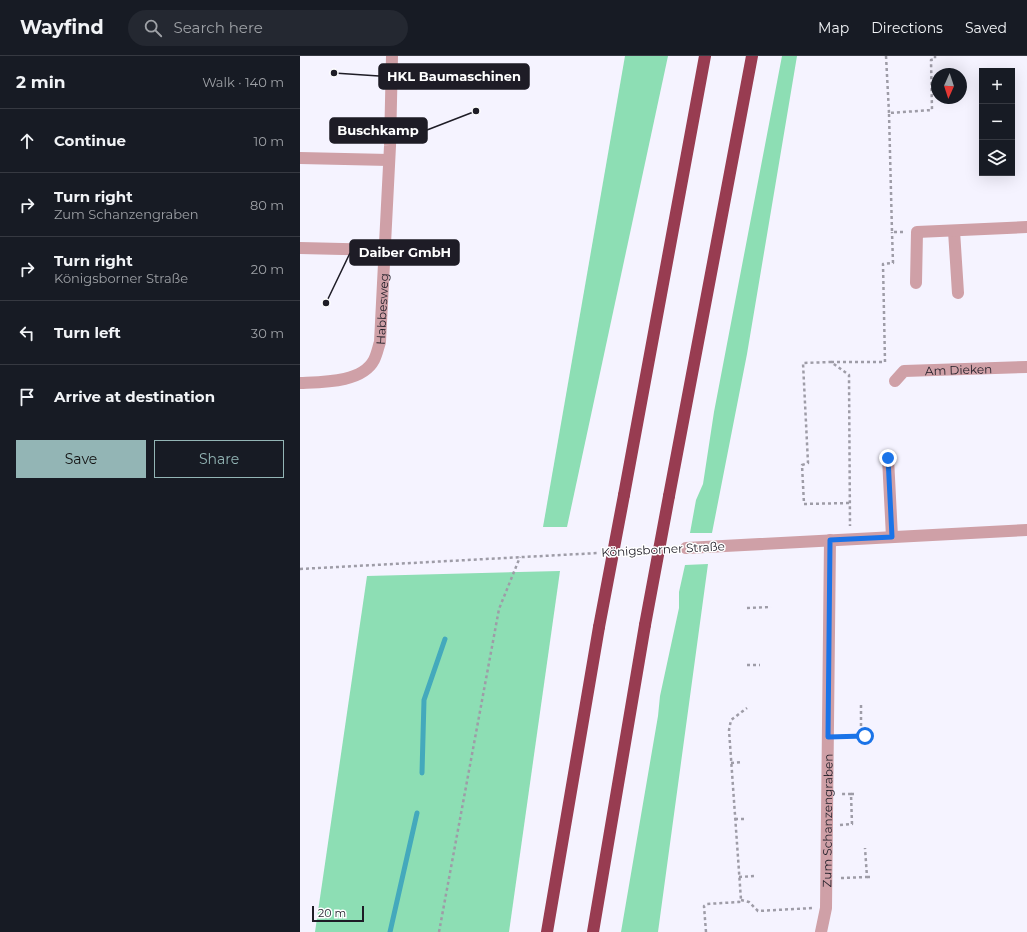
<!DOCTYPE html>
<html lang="en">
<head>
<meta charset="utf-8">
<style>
  :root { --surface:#171b24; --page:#242831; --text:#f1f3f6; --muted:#9ea1a6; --line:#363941; --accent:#93b5b5 }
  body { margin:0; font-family:Montserrat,sans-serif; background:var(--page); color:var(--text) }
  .controls { position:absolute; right:12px; top:12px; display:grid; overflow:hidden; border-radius:0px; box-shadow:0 4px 16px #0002 }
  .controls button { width:36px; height:36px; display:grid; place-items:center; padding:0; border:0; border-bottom:1px solid var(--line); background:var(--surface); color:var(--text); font:20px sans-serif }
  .compass { position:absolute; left:631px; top:12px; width:36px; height:36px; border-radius:50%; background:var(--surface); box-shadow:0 4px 16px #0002; rotate:183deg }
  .scale { position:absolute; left:12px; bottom:10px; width:52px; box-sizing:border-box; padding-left:4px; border:2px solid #1e1c26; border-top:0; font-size:11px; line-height:14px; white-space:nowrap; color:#1e1c26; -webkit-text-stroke:3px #fff; paint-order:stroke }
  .stop { position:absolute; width:12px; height:12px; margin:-9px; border:3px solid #1a73e8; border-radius:50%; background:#fff }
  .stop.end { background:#1a73e8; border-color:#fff; box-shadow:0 1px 4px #0008 }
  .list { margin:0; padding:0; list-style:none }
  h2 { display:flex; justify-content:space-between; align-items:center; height:52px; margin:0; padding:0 16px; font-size:17px }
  h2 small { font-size:13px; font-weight:400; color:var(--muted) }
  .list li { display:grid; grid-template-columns:26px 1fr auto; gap:12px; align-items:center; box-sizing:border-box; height:64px; padding:0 16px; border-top:1px solid var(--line) }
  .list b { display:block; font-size:15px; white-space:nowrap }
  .list p { margin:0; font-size:13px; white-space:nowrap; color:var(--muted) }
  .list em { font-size:13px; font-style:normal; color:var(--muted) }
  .actions { display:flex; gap:8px; padding:12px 16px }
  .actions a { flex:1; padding:9px 0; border:1px solid var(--accent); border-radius:0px; text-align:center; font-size:14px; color:var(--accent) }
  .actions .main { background:var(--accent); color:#111 }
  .icon { flex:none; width:22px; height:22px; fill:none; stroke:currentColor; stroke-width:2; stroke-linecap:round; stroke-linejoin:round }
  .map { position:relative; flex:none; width:727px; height:876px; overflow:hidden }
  header { display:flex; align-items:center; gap:24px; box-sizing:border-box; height:56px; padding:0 20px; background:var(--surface); border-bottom:1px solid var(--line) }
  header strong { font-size:19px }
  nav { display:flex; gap:22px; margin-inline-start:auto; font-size:14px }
  .search { width:280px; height:36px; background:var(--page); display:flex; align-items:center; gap:10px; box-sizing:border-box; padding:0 14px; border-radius:22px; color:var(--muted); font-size:15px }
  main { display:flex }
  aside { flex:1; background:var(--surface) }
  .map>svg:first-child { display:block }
</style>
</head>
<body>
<header>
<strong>Wayfind</strong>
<div class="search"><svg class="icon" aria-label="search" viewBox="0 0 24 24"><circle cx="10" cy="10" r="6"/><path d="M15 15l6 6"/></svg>Search here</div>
<nav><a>Map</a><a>Directions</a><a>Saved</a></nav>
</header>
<main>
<aside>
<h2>2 min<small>Walk · 140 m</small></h2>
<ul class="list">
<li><svg class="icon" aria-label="ahead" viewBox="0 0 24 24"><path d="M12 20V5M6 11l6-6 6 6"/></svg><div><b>Continue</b></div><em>10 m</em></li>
<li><svg class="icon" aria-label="right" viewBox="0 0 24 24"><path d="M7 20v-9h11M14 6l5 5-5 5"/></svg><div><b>Turn right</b><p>Zum Schanzengraben</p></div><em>80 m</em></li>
<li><svg class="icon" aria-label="right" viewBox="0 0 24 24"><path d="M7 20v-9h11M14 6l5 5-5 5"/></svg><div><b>Turn right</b><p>Königsborner Straße</p></div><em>20 m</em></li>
<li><svg class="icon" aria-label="left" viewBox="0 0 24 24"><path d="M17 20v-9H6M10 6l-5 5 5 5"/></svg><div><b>Turn left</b></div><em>30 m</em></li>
<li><svg class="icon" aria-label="arrive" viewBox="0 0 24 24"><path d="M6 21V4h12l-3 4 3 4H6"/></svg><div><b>Arrive at destination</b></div></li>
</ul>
<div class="actions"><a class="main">Save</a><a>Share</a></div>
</aside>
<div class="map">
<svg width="727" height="876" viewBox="0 0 727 876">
  <rect width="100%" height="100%" fill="#f5f3ff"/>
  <g fill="#8ddeb4">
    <path d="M325 0H368L267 471H243Z"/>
    <path d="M482 0H497L447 298 412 477H390L396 444 403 428 414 356Z"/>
    <path d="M408 508 358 876H321L358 660 360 640 379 552V536L385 509Z"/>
    <path d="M260 515 209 876H15L67 520Z"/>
  </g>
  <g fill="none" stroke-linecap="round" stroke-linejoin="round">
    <g stroke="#44a9bc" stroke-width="5">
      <path d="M122 717 124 644 145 583"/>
      <path d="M90 876 117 757"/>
    </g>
    <g stroke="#9e9ca7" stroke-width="2.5" stroke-dasharray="3 3" stroke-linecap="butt">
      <path d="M586 0 589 57"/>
      <path d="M603 176H592L589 57 632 54 631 4 635 3V0"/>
      <path d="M531 306H585L583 208 593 207 592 176"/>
      <path d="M549 447 504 448 502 409 508 407 503 307 531 306 549 319 550 470"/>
      <path d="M327 495 344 494"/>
      <path d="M0 513 298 497"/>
      <path d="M447 552 471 551"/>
      <path d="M447 609H460"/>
      <path d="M541 680H561V648"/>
      <path d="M431 707 442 706"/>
      <path d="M551 738H555"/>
      <path d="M435 763H445"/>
      <path d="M540 769 552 768 551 738H542"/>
      <path d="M439 821 455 820"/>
      <path d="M567 821H572"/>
      <path d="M541 822 567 821 565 792"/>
      <path d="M441 844 449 846 458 855 513 852"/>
      <path d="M139 876 199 553 220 501"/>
      <path d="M406 876 404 850 407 848 439 846 441 844 429 674 431 664 447 652"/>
    </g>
    <g stroke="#cfa0a7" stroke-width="12">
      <path d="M0 102 89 104"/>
      <path d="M654 175 658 237"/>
      <path d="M0 192 85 194"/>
      <path d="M616 227 617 176 727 171"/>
      <path id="s1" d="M595 325 604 315 727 311"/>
      <path id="s2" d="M0 327C22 326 62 327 74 304 77 298 78 292 80 286L90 90 92 0"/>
      <path d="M588 402 592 481"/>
      <path d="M386 492 727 474"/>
      <path id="s3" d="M521 876 526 852 530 484"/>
    </g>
    <g stroke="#983c51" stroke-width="12">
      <path d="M324 439 405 0"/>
      <path d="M369 440 452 0"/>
      <path d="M247 876 299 571"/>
      <path d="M293 876 345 569"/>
    </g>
    <g stroke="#983c51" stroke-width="12">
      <path d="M345 569 369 440"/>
      <path d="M299 571 324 439"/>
    </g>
  </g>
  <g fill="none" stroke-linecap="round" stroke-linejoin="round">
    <path stroke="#1a73e8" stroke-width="5" d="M565 680 528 681 530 484 592 481 588 402"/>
  </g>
  <g text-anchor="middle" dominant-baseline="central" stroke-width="3" stroke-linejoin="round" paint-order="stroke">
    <g font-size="12" fill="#1e1c26" stroke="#fff">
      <text stroke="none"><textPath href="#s2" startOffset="133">Habbesweg</textPath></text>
      <text stroke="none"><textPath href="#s1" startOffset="68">Am Dieken</textPath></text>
      <text transform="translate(363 493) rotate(-3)">Königsborner Straße</text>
      <text stroke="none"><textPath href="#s3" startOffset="112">Zum Schanzengraben</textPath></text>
    </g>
  </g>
  <path fill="none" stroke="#1e1c26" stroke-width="1.5" d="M34 17L79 20M176 55L127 74M26 247L50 197"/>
  <g fill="#1e1c26" stroke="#fff" stroke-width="1.5">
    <circle cx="34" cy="17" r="4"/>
    <circle cx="176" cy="55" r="4"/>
    <circle cx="26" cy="247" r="4"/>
  </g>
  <g fill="#1e1c26" stroke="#1e1c26" stroke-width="1.5">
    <rect x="79" y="8" width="150" height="25" rx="4"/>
    <rect x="30" y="62" width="97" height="25" rx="4"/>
    <rect x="50" y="184" width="109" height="25" rx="4"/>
  </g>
  <g font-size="13" text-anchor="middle" font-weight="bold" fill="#fff">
    <text x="154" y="25">HKL Baumaschinen</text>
    <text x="78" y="79">Buschkamp</text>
    <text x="105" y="201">Daiber GmbH</text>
  </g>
</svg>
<div class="controls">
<button>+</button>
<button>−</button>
<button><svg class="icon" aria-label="layers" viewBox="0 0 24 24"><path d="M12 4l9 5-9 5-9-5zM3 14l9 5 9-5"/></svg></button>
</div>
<svg class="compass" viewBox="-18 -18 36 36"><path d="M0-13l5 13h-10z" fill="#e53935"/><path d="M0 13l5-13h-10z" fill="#9ea1a6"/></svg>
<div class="scale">20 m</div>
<div class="stop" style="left:565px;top:680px"></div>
<div class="stop end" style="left:588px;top:402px"></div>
</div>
</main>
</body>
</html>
